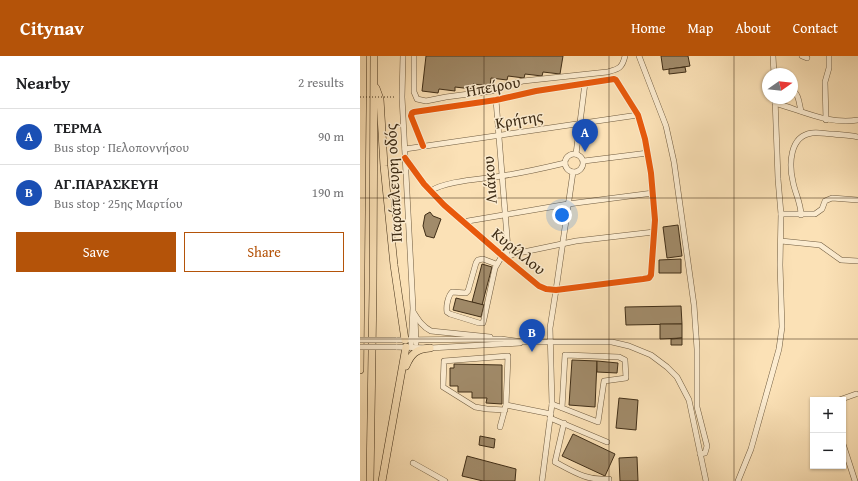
<!DOCTYPE html>
<html lang="en">
<head>
<meta charset="utf-8">
<style>
  :root { --surface:#fff; --page:#f6f6f6; --text:#202124; --muted:#757577; --line:#e0e0e0; --accent:#b45309 }
  body { margin:0; font-family:"Gentium Book Plus",serif; background:var(--page); color:var(--text) }
  .controls { position:absolute; right:12px; bottom:12px; display:grid; overflow:hidden; border-radius:0px; box-shadow:0 1px 3px #0004 }
  .controls button { width:36px; height:36px; display:grid; place-items:center; padding:0; border:0; border-bottom:1px solid var(--line); background:var(--surface); color:var(--text); font:20px sans-serif }
  .compass { position:absolute; left:402px; top:12px; width:36px; height:36px; border-radius:50%; background:var(--surface); box-shadow:0 1px 3px #0004; rotate:76deg }
  .you { position:absolute; left:202px; top:159px; width:14px; height:14px; margin:-10px; border:3px solid #fff; border-radius:50%; background:#1a73e8; box-shadow:0 0 0 6px #1a73e833 }
  .badge { display:grid; place-items:center; width:26px; height:26px; border-radius:50%; background:var(--accent); color:#fff; font-size:13px; font-weight:700 }
  .pin { position:absolute; translate:-50% -33px; filter:drop-shadow(0 1px 2px #0008) }
  .pin::after { content:''; position:absolute; top:21px; width:14px; height:12px; background:inherit; clip-path:polygon(0 0,100% 0,50% 100%) }
  .list { margin:0; padding:0; list-style:none }
  h2 { display:flex; justify-content:space-between; align-items:center; height:52px; margin:0; padding:0 16px; font-size:17px }
  h2 small { font-size:13px; font-weight:400; color:var(--muted) }
  .list li { display:grid; grid-template-columns:26px 1fr auto; gap:12px; align-items:center; box-sizing:border-box; height:56px; padding:0 16px; border-top:1px solid var(--line) }
  .list b { display:block; font-size:15px; white-space:nowrap }
  .list p { margin:0; font-size:13px; white-space:nowrap; color:var(--muted) }
  .list em { font-size:13px; font-style:normal; color:var(--muted) }
  .actions { display:flex; gap:8px; padding:12px 16px }
  .actions a { flex:1; padding:9px 0; border:1px solid var(--accent); border-radius:0px; text-align:center; font-size:14px; color:var(--accent) }
  .actions .main { background:var(--accent); color:#fff }
  .map { position:relative; flex:none; width:498px; height:425px; overflow:hidden }
  header { display:flex; align-items:center; gap:24px; box-sizing:border-box; height:56px; padding:0 20px; background:var(--accent); color:#fff }
  header strong { font-size:19px }
  nav { display:flex; gap:22px; margin-inline-start:auto; font-size:14px }
  main { display:flex }
  aside { flex:1; background:var(--surface) }
  .map>svg:first-child { display:block }
</style>
</head>
<body>
<header>
<strong>Citynav</strong>
<nav><a>Home</a><a>Map</a><a>About</a><a>Contact</a></nav>
</header>
<main>
<aside>
<h2>Nearby<small>2 results</small></h2>
<ul class="list">
<li><span class="badge" style="background:#1a4fb4">A</span><div><b>ΤΕΡΜΑ</b><p>Bus stop · Πελοποννήσου</p></div><em>90 m</em></li>
<li><span class="badge" style="background:#1a4fb4">B</span><div><b>ΑΓ.ΠΑΡΑΣΚΕΥΗ</b><p>Bus stop · 25ης Μαρτίου</p></div><em>190 m</em></li>
</ul>
<div class="actions"><a class="main">Save</a><a>Share</a></div>
</aside>
<div class="map">
<svg width="498" height="425" viewBox="0 0 498 425">
  <rect width="100%" height="100%" fill="#fbe1b6"/>
  <filter id="stains"><feTurbulence type="fractalNoise" baseFrequency=".005" numOctaves="4"/><feColorMatrix values="0 0 0 0 .2 0 0 0 0 .09 0 0 0 0 .02 0 0 0 .5 -.17"/></filter>
  <radialGradient id="worn" r=".72"><stop offset=".6" stop-color="#630" stop-opacity="0"/><stop offset="1" stop-color="#630" stop-opacity=".3"/></radialGradient>
  <g fill="#a18b6a" stroke="#402e17">
    <path d="M66 0H203L200 18 183 16 182 20 165 18 164 22 148 20 147 24 131 22 130 30 113 28 112 33 95 31V35L79 33 78 37 62 35Z"/>
    <path d="M301 0H328L330 10 303 14Z"/>
    <path d="M325 11 326 16 309 18V13Z"/>
    <path d="M70 156 73 160 81 163 74 182 66 180 63 170 65 159Z"/>
    <path d="M318 169 322 200 307 202 303 171Z"/>
    <path d="M321 203V217H299V204Z"/>
    <path d="M122 208 132 211 122 249 112 246Z"/>
    <path d="M96 242 124 249 121 261 93 254Z"/>
    <path d="M321 250 322 268 266 269 265 251Z"/>
    <path d="M300 268H322V282L300 283Z"/>
    <path d="M322 282V289H311V283Z"/>
    <path d="M212 304 237 305 235 351 209 349Z"/>
    <path d="M237 305 258 307 257 317 237 316Z"/>
    <path d="M94 308 142 309V348L126 347 127 342H112V336H98V330H90V312H94Z"/>
    <path d="M259 342 278 344 276 374 256 372Z"/>
    <path d="M213 378 255 398 245 420 202 400Z"/>
    <path d="M120 380 135 383 134 392 119 389Z"/>
    <path d="M107 400 156 413 155 425H123L102 420Z"/>
    <path d="M277 401 278 425H260L259 402Z"/>
  </g>
  <g fill="none" stroke-linecap="round" stroke-linejoin="round">
    <g stroke="#6f5b3f" stroke-width="6">
      <g id="minor">
        <path d="M43 0 42 41 53 252 51 291"/>
        <path d="M54 0V36L57 43 66 45 86 41 132 35 147 29 163 25 247 16C258 13 262 13 265 0"/>
        <path d="M279 0 306 70 314 106 334 249 337 293V351L347 390 345 397 340 398"/>
        <path d="M413 0 414 18"/>
        <path d="M442 0 447 2"/>
        <path d="M432 34C439 38 439 47 441 55"/>
        <path d="M136 44 148 193 145 202"/>
        <path d="M415 47C443 55 469 69 498 64"/>
        <path d="M466 64 465 26 469 12V0"/>
        <path d="M45 93 278 59"/>
        <circle cx="214" cy="107" r="9"/>
        <path d="M216 98 225 27"/>
        <path d="M45 102 64 128 84 149 145 202 179 230 186 233 196 234 283 223 289 222 291 219 295 164 291 117 285 83 278 59 256 24 254 23 176 35 136 44 54 56 52 57 51 60 63 90"/>
        <path d="M224 105 288 97"/>
        <path d="M71 135C84 125 123 123 141 120 162 117 184 112 205 107"/>
        <path d="M421 158H455L462 153 465 145 472 142 498 144"/>
        <path d="M441 159C441 147 435 137 433 126 429 109 429 80 452 77 459 76 466 78 473 78 481 79 490 79 498 81"/>
        <path d="M105 167 108 165 208 148 293 137"/>
        <path d="M421 185 460 189 481 204 498 205"/>
        <path d="M145 202 154 198 216 185 294 176"/>
        <path d="M136 208 123 203 118 204 116 207 108 235 106 237 92 236C88 240 86 250 87 256L90 258 119 267H123L124 263 135 212 142 200"/>
        <path d="M54 257C59 265 63 271 71 275L130 281"/>
        <path d="M55 261 56 287"/>
        <path d="M36 284 141 283 164 286H252L269 290 291 299 307 311 317 321 329 344 346 425"/>
        <path d="M36 291 70 292 160 287"/>
        <path d="M479 344 496 338"/>
        <path d="M192 348 238 366 244 325 266 322 265 304 259 301 205 299 202 352"/>
        <path d="M146 349 191 358"/>
        <path d="M190 362 247 386"/>
        <path d="M204 367 195 406C214 416 227 425 249 423V425"/>
        <path d="M140 371 146 349 148 300 84 305 83 331 115 351 127 353 145 354"/>
        <path d="M483 388 495 425"/>
        <path d="M53 407 85 425"/>
        <path d="M182 425 192 348 190 272 196 234 213 116"/>
        <path d="M378 425 391 393 419 293 422 271 420 209 421 158 418 123 415 42"/>
      </g>
    </g>
    <g stroke="#402e17" stroke-width="8">
      <g id="highway">
        <path d="M16 32 20 43 24 110 34 209 45 284"/>
        <path d="M46 310C51 298 56 293 70 292"/>
        <path d="M0 314 3 0"/>
        <path d="M10 425 13 232 14 0"/>
        <path d="M22 425 46 291"/>
      </g>
    </g>
    <use href="#minor" stroke="#fcecd0" stroke-width="5"/>
    <use href="#highway" stroke="#fbe1b6" stroke-width="7"/>
    <g stroke="#6f5b3f" stroke-width="6" stroke-linecap="butt">
      <g id="minor-bridge">
        <path d="M0 284H36"/>
        <path d="M0 291H36"/>
      </g>
    </g>
    <path stroke="#402e17" stroke-width="1" stroke-dasharray="1 2" stroke-linecap="butt" d="M0 41H35"/>
    <use href="#minor-bridge" stroke="#fcecd0" stroke-width="5"/>
    <g stroke="#fcecd0" stroke-width="8">
      <path id="cycleway" d="M45 102 64 128 84 149 145 202 179 230 186 233 196 234 283 223 289 222 291 219 295 164 291 117 285 83 278 59 256 24 254 23 176 35 136 44 54 56 52 57 51 60 63 90"/>
    </g>
    <use href="#cycleway" stroke="#e8590c" stroke-width="6"/>
  </g>
  <path fill="none" stroke="#402e17" stroke-width="1" stroke-opacity="0.55" d="M124 0V425M249 0V425M374 0V425M0 142H498M0 283H498"/>
  <g text-anchor="middle" dominant-baseline="central" stroke-width="3" stroke-linejoin="round" paint-order="stroke">
    <g font-size="16" fill="#402e17" stroke="#fcecd0">
      <text transform="translate(133 30) rotate(-10)">Ηπείρου</text>
      <text transform="translate(159 63) rotate(-9)">Κρήτης</text>
      <text transform="translate(129 124) rotate(-94)">Λιάκου</text>
      <text transform="translate(33 127) rotate(-93)">Παράπλευρη οδός</text>
      <text transform="translate(159 195) rotate(39)">Κυρίλλου</text>
    </g>
  </g>
  <rect width="100%" height="100%" filter="url(#stains)"/>
  <rect width="100%" height="100%" fill="url(#worn)"/>
</svg>
<div class="controls">
<button>+</button>
<button>−</button>
</div>
<svg class="compass" viewBox="-18 -18 36 36"><path d="M0-13l5 13h-10z" fill="#e53935"/><path d="M0 13l5-13h-10z" fill="#757577"/></svg>
<div class="you"></div>
<div class="pin badge" style="left:225px;top:96px;background:#1a4fb4">A</div>
<div class="pin badge" style="left:172px;top:296px;background:#1a4fb4">B</div>
</div>
</main>
</body>
</html>
